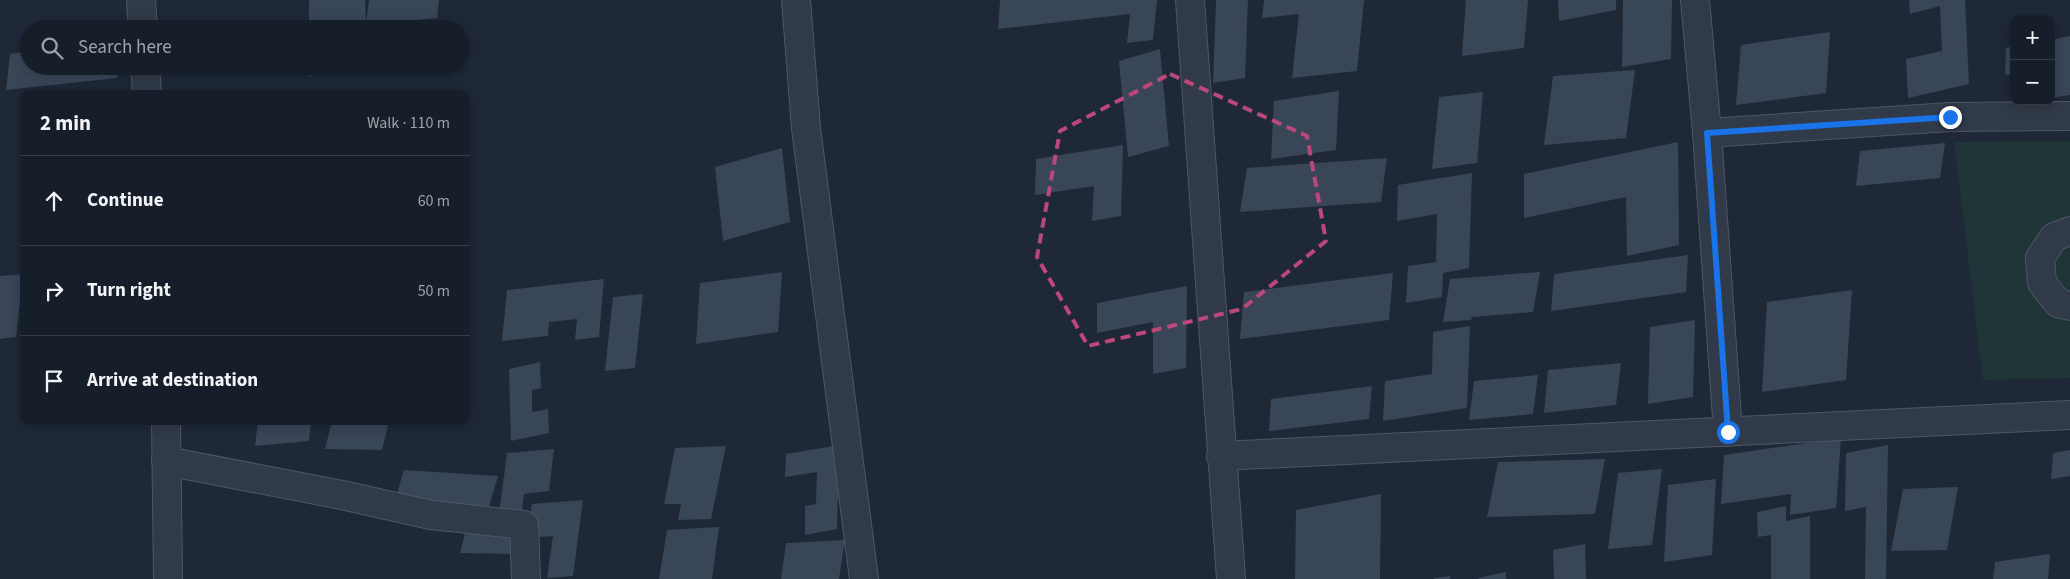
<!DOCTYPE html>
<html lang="en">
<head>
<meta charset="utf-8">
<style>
  :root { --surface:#161e29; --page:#1f2731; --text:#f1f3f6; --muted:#9ea2a8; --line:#353c46 }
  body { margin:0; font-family:"Source Sans 3",sans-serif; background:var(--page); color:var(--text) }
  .controls { position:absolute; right:15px; top:15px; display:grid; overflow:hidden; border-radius:10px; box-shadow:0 2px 12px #0003 }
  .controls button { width:45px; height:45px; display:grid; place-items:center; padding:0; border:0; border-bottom:1px solid var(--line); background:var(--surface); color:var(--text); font:25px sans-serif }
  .stop { position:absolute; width:15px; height:15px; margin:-11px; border:4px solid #1a73e8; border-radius:50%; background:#fff }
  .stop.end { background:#1a73e8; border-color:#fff; box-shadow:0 1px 5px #0008 }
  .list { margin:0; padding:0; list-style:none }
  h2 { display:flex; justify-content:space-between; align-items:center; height:65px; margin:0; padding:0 20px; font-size:21px }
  h2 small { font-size:16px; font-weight:400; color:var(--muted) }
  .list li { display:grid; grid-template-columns:32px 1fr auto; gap:15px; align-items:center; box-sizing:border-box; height:90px; padding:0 20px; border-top:1px solid var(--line) }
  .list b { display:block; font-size:19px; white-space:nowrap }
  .list em { font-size:16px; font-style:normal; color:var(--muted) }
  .icon { flex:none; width:28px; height:28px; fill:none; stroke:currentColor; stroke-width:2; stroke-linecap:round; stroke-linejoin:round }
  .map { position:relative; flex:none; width:2070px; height:579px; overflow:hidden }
  .search { position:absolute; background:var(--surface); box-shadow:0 2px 12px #0003; left:20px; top:20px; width:450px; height:55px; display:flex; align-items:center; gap:12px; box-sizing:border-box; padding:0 18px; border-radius:28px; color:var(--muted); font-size:19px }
  .panel { position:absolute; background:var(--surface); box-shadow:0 2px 12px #0003; left:20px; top:90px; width:450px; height:335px; border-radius:10px }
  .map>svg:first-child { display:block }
</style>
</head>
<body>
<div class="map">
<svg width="2070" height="579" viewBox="0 0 2070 579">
  <rect width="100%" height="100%" fill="#1e2837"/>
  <path fill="#1f3538" d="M2070 141V378L1983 380 1954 142Z"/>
  <g fill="#394658">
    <path d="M309 0H365L366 24 369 0H439L437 18 366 25V29H309Z"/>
    <path d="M1000 0H1157L1153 40 1127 43 1130 14 998 29Z"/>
    <path d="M1216 0H1248L1245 78 1213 83Z"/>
    <path d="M1264 0H1364L1357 71 1292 78 1299 14 1262 18Z"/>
    <path d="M1466 0H1528L1524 48 1462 56Z"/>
    <path d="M1558 0H1616V10L1559 21Z"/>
    <path d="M1623 0H1672L1671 59 1622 67Z"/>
    <path d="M1909 0H1965L1969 84 1908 98 1906 59 1942 51 1940 6 1910 14Z"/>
    <path d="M1830 32 1826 93 1736 105 1741 45Z"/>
    <path d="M2070 36V95L2051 98V40Z"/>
    <path d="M2014 46V74L2005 75 2006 48Z"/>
    <path d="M1160 49 1169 146 1128 157 1119 61Z"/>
    <path d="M29 51V66H119L117 78 6 90 10 54Z"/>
    <path d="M310 66H354V67L310 76Z"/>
    <path d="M1635 70 1626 138 1544 145 1553 76Z"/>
    <path d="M1339 91 1336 150 1271 159 1274 101Z"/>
    <path d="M1483 92 1477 163 1432 169 1439 97Z"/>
    <path d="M1678 142 1679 245 1627 256 1626 197 1524 218V174Z"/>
    <path d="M1945 143 1940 178 1856 186 1860 151Z"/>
    <path d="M1123 145 1121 216 1092 221 1094 186 1035 195 1036 159Z"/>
    <path d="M782 148 790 222 723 241 715 167Z"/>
    <path d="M1387 158 1381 202 1240 212 1247 168Z"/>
    <path d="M1472 173 1469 268 1443 273 1442 297 1406 303 1408 266 1436 262 1437 214 1397 221 1398 185Z"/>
    <path d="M1688 255 1686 292 1551 311 1554 274Z"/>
    <path d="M782 272 778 332 696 344 700 283Z"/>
    <path d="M1540 272 1533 312 1472 317 1471 320 1443 322 1450 279Z"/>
    <path d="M1393 273 1389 320 1240 339 1244 292Z"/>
    <path d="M23 274 16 337 0 339V276Z"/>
    <path d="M604 279 599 337 575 340 577 319 549 322 548 336 502 341 507 290Z"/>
    <path d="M1187 286 1186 368 1153 374V322L1097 333V303Z"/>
    <path d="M1852 290 1846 380 1762 392 1767 302Z"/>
    <path d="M643 294 635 368 605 371 613 297Z"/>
    <path d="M1695 320 1693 397 1648 404 1650 327Z"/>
    <path d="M1470 326 1467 408 1383 421 1385 381 1432 374 1433 332Z"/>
    <path d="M540 362 541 388 532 390V412L548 409 549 433 511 441 509 369Z"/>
    <path d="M1621 363 1616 405 1544 413 1548 370Z"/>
    <path d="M1538 375 1533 414 1469 420 1474 381Z"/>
    <path d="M1372 386 1369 419 1269 431 1271 399Z"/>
    <path d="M258 421H311L309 441 255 446Z"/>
    <path d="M332 421H389L382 450 325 449Z"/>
    <path d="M1841 438 1836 508 1790 515 1791 494 1721 504 1724 455Z"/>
    <path d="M839 445 837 529 805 535V506L816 504 817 472 785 477 786 454Z"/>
    <path d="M1888 445 1886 579H1865L1866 507 1845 511 1846 453Z"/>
    <path d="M726 446 711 519 678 520 681 504H664L675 448Z"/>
    <path d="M554 449 549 491 524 494 522 512 499 515 507 453Z"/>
    <path d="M2070 450V476L2051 479 2053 453Z"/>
    <path d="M1605 459 1595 514 1487 517 1498 462Z"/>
    <path d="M1662 469 1652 545 1608 549 1618 473Z"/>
    <path d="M404 470 498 476 488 510 394 504Z"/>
    <path d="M1716 479 1712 555 1664 562 1668 485Z"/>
    <path d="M1958 487 1947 550 1891 551 1903 489Z"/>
    <path d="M1381 494 1380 579H1295L1296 510Z"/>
    <path d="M583 500 573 576 547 578 553 536 527 538 532 504Z"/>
    <path d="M1786 506V521L1810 516V579H1771V535L1758 537 1757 512Z"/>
    <path d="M719 527 712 579H659L667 530Z"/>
    <path d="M466 529 520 530 514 554 460 553Z"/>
    <path d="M845 540 839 579H781L786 543Z"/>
    <path d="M1585 544 1586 579H1554L1553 550Z"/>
    <path d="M2050 554 2048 579H1993L1995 562Z"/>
    <path d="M1506 572V579H1478V578Z"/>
    <path d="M1450 576V579H1434V578Z"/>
  </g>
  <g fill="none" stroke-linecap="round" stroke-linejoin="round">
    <g stroke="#4f5766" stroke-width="30">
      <g id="street">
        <path d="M141 0 143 29"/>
        <path d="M796 0 806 128 864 579"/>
        <path d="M1190 0 1231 579"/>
        <path d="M1695 0 1707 133 1728 432"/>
        <path d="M145 66 147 94"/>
        <path d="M1707 133 1950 117 2070 116"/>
        <path d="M2070 231 2054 237 2040 258 2042 283 2058 303 2070 306"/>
        <path d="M166 421 168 579"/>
        <path d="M1221 456 2070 415"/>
        <path d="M166 461 342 495 431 515 524 525 526 579"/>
      </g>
    </g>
    <use href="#street" stroke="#313a48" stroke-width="28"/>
  </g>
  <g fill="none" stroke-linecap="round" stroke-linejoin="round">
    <path stroke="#1a73e8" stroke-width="6" d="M1728 432 1707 133 1950 117"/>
  </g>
  <path fill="none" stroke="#bb477b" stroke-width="4" stroke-dasharray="10 6" stroke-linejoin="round" d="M1170 74 1307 136 1326 241 1242 309 1088 346 1037 257 1060 131Z"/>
</svg>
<div class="controls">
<button>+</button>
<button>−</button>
</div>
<div class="stop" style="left:1728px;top:432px"></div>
<div class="stop end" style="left:1950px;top:117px"></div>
<div class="search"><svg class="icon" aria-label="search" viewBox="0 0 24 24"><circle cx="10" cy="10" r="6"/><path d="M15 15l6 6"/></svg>Search here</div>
<section class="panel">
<h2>2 min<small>Walk · 110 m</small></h2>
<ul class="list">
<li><svg class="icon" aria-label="ahead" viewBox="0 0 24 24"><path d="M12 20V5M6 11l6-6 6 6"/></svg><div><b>Continue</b></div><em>60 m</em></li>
<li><svg class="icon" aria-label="right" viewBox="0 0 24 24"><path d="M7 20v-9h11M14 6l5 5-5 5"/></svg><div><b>Turn right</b></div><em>50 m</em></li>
<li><svg class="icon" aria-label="arrive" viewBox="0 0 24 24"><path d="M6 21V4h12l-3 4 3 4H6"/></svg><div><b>Arrive at destination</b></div></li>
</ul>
</section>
</div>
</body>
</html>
